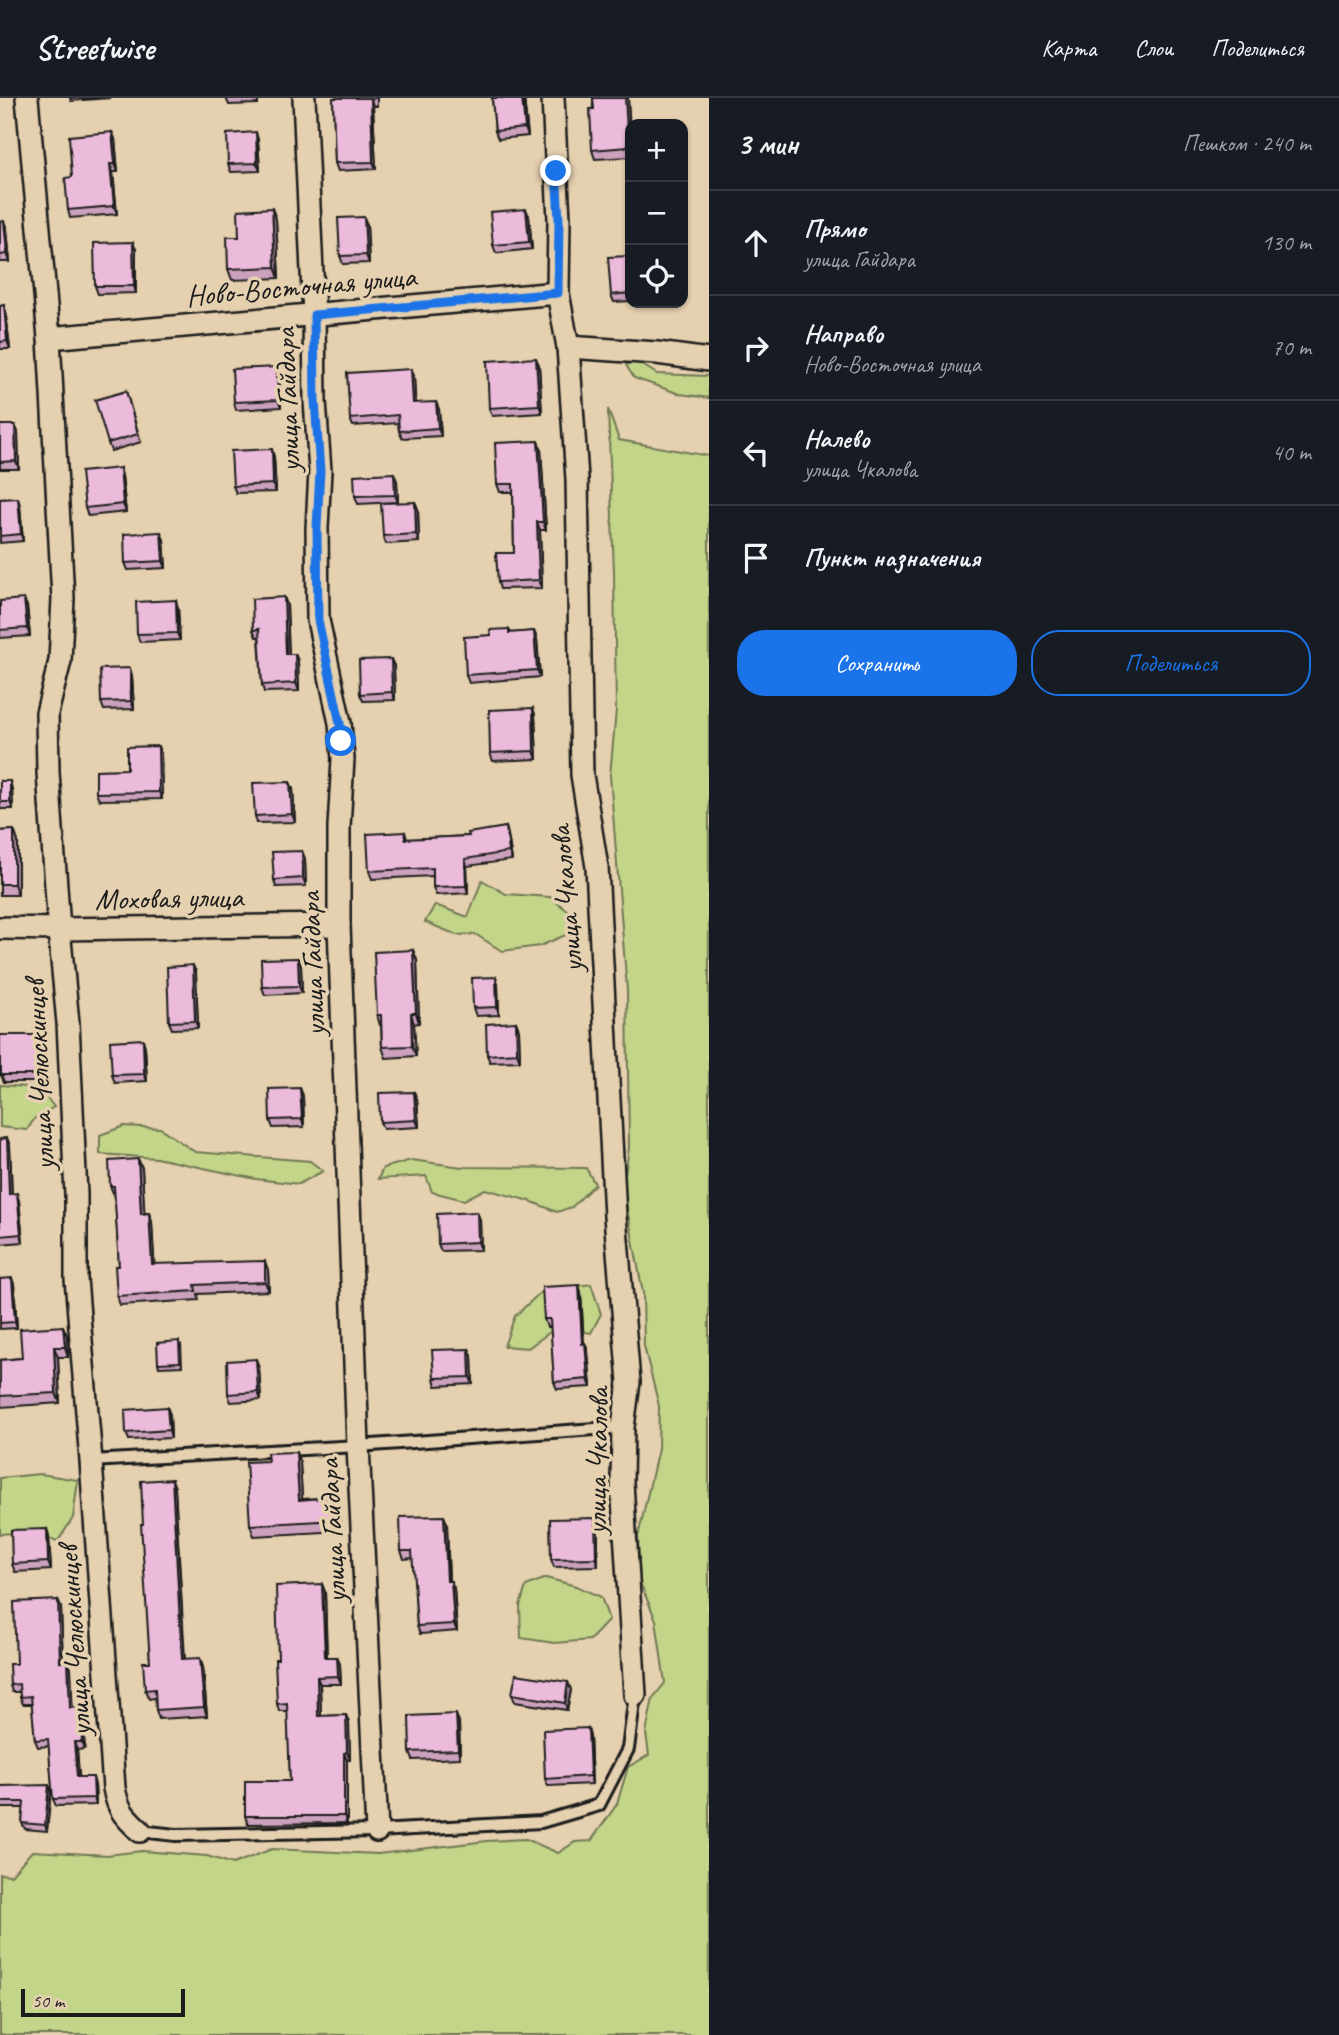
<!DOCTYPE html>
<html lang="ru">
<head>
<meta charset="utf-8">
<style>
  :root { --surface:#171b24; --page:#20242c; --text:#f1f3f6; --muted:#9ea1a6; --line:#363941; --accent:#1a73e8 }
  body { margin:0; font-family:Caveat,sans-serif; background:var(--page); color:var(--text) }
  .controls { position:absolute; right:21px; top:21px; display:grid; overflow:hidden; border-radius:14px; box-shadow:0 2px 5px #0004 }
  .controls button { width:63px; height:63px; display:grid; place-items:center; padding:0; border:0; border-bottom:2px solid var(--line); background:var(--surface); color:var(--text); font:35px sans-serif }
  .scale { position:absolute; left:21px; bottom:18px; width:164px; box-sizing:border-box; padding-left:7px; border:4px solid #1c1c1c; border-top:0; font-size:19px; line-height:24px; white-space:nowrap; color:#1c1c1c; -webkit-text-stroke:5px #e5d0af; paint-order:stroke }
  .stop { position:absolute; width:21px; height:21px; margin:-16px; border:5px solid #1a73e8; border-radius:50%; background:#fff }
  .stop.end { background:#1a73e8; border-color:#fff; box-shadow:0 2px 7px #0008 }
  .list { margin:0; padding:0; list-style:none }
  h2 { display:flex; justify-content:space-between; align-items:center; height:91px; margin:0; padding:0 28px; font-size:30px }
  h2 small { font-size:23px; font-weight:400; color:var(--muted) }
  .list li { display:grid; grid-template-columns:46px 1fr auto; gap:21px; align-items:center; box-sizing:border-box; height:105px; padding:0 28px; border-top:2px solid var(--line) }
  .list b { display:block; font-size:26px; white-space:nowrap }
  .list p { margin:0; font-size:23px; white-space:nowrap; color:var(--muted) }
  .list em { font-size:23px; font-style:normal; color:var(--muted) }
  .actions { display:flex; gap:14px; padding:21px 28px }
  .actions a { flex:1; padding:16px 0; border:2px solid var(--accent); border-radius:28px; text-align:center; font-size:24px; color:var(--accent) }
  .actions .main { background:var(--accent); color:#fff }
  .icon { flex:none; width:38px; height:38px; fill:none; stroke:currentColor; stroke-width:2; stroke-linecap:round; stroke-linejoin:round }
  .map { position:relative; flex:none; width:709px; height:1937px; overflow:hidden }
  header { display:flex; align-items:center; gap:42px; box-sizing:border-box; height:98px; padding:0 35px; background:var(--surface); border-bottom:2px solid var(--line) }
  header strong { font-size:33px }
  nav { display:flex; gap:38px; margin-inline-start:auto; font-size:24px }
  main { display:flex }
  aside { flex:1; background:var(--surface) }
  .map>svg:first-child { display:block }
</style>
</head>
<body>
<header>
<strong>Streetwise</strong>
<nav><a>Карта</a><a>Слои</a><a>Поделиться</a></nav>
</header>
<main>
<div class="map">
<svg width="709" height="1937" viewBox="0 0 709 1937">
  <rect width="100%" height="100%" fill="#e5d0af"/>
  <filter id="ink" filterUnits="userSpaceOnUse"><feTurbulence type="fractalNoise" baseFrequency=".0143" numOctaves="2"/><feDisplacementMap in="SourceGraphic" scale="14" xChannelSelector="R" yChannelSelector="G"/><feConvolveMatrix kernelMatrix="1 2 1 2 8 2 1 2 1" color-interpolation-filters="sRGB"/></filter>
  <g filter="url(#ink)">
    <g fill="#c3d589" stroke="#707852" stroke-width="2">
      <path d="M636 263 657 276 709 278V300L680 296 634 280 626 267Z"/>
      <path d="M608 311 619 342 709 358V1937H0V1776L11 1777 32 1753 107 1757 142 1753 207 1758 233 1766 272 1751 378 1756 487 1743 526 1741 558 1755 575 1744 591 1743 617 1706 628 1669 649 1657 646 1635 653 1600 665 1585 656 1522 640 1485 638 1439 658 1351 659 1308 644 1248 643 1195 623 1089 629 1050 627 892 610 678 616 612 614 475Z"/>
      <path d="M482 782 506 796 550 799 577 820 568 836 540 848 502 853 475 836 457 837 425 824 435 807 468 819Z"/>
      <path d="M0 987 39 990 54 1009 35 1020 27 1032 0 1029Z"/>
      <path d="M124 1028 160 1030 195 1054 310 1063 323 1073 299 1086 256 1081 156 1060 100 1056V1037Z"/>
      <path d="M411 1062 462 1069 586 1070 595 1086 572 1109 557 1114 530 1103 485 1091 464 1102 432 1094 426 1078 378 1081 383 1070Z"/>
      <path d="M591 1186 601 1216 591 1235 557 1229 528 1250 504 1248 515 1218 542 1193Z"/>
      <path d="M40 1376 78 1382 73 1420 58 1443 28 1434 0 1436V1380Z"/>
      <path d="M546 1480 576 1488 601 1499 609 1522 590 1542 554 1545 521 1540 520 1508 526 1488Z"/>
    </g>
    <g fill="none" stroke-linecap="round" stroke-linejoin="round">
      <g stroke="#1c1c1c" stroke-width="16">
        <g id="lane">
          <path d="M91 1363 358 1348 623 1329"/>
          <path d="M140 1733 176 1737 377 1733 541 1724 599 1707 628 1651 635 1597"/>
        </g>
      </g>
      <g stroke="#1c1c1c" stroke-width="26">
        <g id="street">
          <path d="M27 0 49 240 63 500 60 563 47 615 48 674 59 831 68 925 76 1097V1181L91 1363 114 1690C118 1712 124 1718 140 1733"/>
          <path d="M304 0 314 217 315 303 320 373 317 430 318 522 340 625 343 661 339 729V827L358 1348 377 1733"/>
          <path d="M553 0 559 122 558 195 568 249 577 381 582 677 597 769 615 1118 629 1284 623 1329 622 1384 635 1597"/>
          <path d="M49 240 558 195"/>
          <path d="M568 249 657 255 709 262"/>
          <path d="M0 830 59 831 339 827"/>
        </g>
      </g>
      <use href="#lane" stroke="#e5d0af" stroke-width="10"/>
      <use href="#street" stroke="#e5d0af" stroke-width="21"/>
    </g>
    <g fill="#cba1bd" stroke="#1c1c1c" stroke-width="2">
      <path d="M70 0H110L71 3Z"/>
      <path d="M226 0H258V6L229 7Z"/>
      <path d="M333 0H377V8H373L376 71 338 73 335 65Z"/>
      <path d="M492 0H524L528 38 498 41 495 33Z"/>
      <path d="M593 0H628L630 32V59L595 61 592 52Z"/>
      <path d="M112 34 115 41 118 74H113L117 116 70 120 68 112 72 79Z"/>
      <path d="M258 42 260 73 231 74 228 66Z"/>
      <path d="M529 118 532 151 496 155 493 147Z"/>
      <path d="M276 121 279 180 232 182 228 171 239 139Z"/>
      <path d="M0 124 7 131 10 164H0Z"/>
      <path d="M367 127 369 165 343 166 340 158Z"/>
      <path d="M136 152V195L98 196 95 188Z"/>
      <path d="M630 158V203L614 204 611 197Z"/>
      <path d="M4 207 6 215 10 251H0V208Z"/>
      <path d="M539 267 542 315 492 318 489 310Z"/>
      <path d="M411 271 414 278 415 305 439 311 441 338 402 340 399 333 398 325 353 328 350 321Z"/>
      <path d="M279 276 281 309 236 312 234 304Z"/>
      <path d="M126 293 141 344 111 353 108 345Z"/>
      <path d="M0 327 18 334 19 371H0Z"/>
      <path d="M541 351 546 432H540L542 490 500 491 498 484 514 455 513 394H500L497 386Z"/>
      <path d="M274 359 276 394 236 395 233 388Z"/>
      <path d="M120 370 122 378 126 414 88 418 85 410Z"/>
      <path d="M397 383 398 404 358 406 355 398Z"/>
      <path d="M18 400 20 408 23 443 0 445V401Z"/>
      <path d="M415 404 418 411 419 444 386 446 383 438Z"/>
      <path d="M164 442 166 470 128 472 125 465Z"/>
      <path d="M284 499 287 507 289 556H295L298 563 299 593 264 594 262 587 259 539H256L253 532Z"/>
      <path d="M0 503 27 508 30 538 0 540Z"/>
      <path d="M178 510 180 542 140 544 137 536Z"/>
      <path d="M509 531 511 535 534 533 537 541 540 579 469 585 466 577 491 537Z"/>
      <path d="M394 568 395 602 363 603 360 596Z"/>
      <path d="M132 578 134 611 104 612 101 604Z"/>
      <path d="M533 610 535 617 537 661 493 663 490 655Z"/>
      <path d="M161 656 162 701 99 702 96 695Z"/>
      <path d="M0 683 12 691 13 711H0Z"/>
      <path d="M293 691 295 724 257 725 255 718Z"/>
      <path d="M506 729 508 737 512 762 467 768 468 795 436 797 433 789V778L372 781 369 773 405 734 407 741 469 738Z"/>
      <path d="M14 732 18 744V797H0V733Z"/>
      <path d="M302 753 305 761 306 788 276 789 274 782Z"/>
      <path d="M413 852 417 862 419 925 414 926 416 958 386 960 382 949 381 927H380L377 917Z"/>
      <path d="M298 860 301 867 302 895 265 897 262 889Z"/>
      <path d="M196 875 198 930 172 931 169 924Z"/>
      <path d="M496 879 498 887 499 917 476 918 473 910Z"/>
      <path d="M516 924 519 932 520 963 490 964 487 957Z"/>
      <path d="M0 937H36L39 944V984H4L1 977H0Z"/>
      <path d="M145 949 147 983 115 985 112 977Z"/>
      <path d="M300 990 303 998 304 1029 273 1030 270 1022Z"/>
      <path d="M414 994 417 1001 419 1029 383 1031 380 1024Z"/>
      <path d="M7 1040 10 1048 12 1096 19 1103 23 1144 0 1146V1041Z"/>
      <path d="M138 1061 142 1070 144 1115H149L152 1124 154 1166 268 1172 269 1193 198 1196 199 1202 120 1207 117 1198 119 1168 115 1097H114L110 1088Z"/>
      <path d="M477 1114 480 1122 481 1152 441 1153 438 1146Z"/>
      <path d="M0 1181 14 1186 17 1230 0 1231Z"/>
      <path d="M581 1194 584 1245H585L588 1253 591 1289 557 1291 554 1284 551 1229H547L544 1221Z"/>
      <path d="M63 1228 67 1238 68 1259H58L60 1305 1 1309 0 1262 22 1260Z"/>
      <path d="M181 1247 182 1268 159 1269 158 1265Z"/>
      <path d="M469 1251 472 1258 473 1286 436 1288 434 1280Z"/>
      <path d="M259 1269 261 1302 231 1304 228 1296Z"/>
      <path d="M167 1309 170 1317 171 1340 129 1342 126 1335Z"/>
      <path d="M300 1365 302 1401 335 1399 339 1410 341 1433 254 1438 250 1427Z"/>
      <path d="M175 1390 185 1561 203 1569 207 1618 159 1621 156 1612 155 1600 149 1601 145 1592 150 1564 143 1426Z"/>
      <path d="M447 1425 449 1483 454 1490 457 1533 420 1536 417 1528 413 1460 404 1461 401 1453Z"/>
      <path d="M598 1427V1468L554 1469 551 1461Z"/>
      <path d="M47 1431 49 1438 51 1472 15 1474 12 1466Z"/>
      <path d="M322 1486 325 1494 327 1559H337L340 1566 341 1586H320L321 1618 346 1617 349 1625 350 1662H347V1725L248 1726 245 1718 290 1683 288 1613H279L277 1606Z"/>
      <path d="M58 1502 61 1510 63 1563H68L71 1571 72 1610 82 1617 85 1651 77 1652 79 1679 95 1687 96 1707 56 1708 53 1701 49 1648 38 1649 35 1642 32 1606H23L20 1599V1594H12L10 1587 16 1566Z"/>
      <path d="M568 1584 571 1592 567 1612 515 1604 512 1596Z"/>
      <path d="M459 1624 460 1660 413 1662 410 1654Z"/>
      <path d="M588 1630 590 1638 592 1686 548 1688 545 1681Z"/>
      <path d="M0 1688 51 1692 47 1733 25 1731 22 1725 24 1710H0Z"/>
    </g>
    <g fill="#a5839a" stroke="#1c1c1c" stroke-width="2">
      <path d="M522 0H524L528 38 525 30Z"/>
      <path d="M625 0H628L630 54 628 49Z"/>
      <path d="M371 1 373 8 376 71 373 64Z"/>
      <path d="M112 34 115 41 118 74 115 66Z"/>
      <path d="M256 34 258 42 260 73 257 65Z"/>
      <path d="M110 66 113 74 117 116 114 108Z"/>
      <path d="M272 110 276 121 279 180 275 169Z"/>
      <path d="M526 111 529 118 532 151 529 144Z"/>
      <path d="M364 119 367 127 369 165 366 157Z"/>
      <path d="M4 123 7 131 10 164 7 156Z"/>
      <path d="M133 144 136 152V195L134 188Z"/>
      <path d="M4 207 6 215 10 251 7 243Z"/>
      <path d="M536 260 539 267 542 315 539 307Z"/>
      <path d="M277 269 279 276 281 309 278 302Z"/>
      <path d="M411 271 414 278 416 313 413 305Z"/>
      <path d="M436 304 439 311 441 338 438 330Z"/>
      <path d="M15 327 18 334 19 371 16 363Z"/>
      <path d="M538 343 541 351 546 432 543 424Z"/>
      <path d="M272 351 274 359 276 394 273 386Z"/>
      <path d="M120 370 122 378 126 414 123 406Z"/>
      <path d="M394 375 397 383 398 404 395 397Z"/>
      <path d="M18 400 20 408 23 443 21 436Z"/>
      <path d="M415 404 418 411 419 444 416 436Z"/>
      <path d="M537 424 540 432 542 490 539 482Z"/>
      <path d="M161 434 164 442 166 470 163 463Z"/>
      <path d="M284 499 287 507 289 564 286 556Z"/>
      <path d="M24 501 27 508 30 538 27 530Z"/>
      <path d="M176 502 178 510 180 542 177 535Z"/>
      <path d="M534 533 537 541 540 579 537 572Z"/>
      <path d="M295 556 298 563 299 593 296 585Z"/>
      <path d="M391 561 394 568 395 602 392 594Z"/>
      <path d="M130 570 132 578 134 611 131 603Z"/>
      <path d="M533 610 535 617 537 661 534 653Z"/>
      <path d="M158 648 161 656 162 701 159 694Z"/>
      <path d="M10 683 12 691 13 711 10 704Z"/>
      <path d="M290 684 293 691 295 724 292 716Z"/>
      <path d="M506 729 508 737 512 762 509 754Z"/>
      <path d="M14 732 18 744V797L14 786Z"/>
      <path d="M302 753 305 761 306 788 303 780Z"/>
      <path d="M465 761 467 768 468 795 466 788Z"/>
      <path d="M413 852 417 862 419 925 416 915Z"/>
      <path d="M298 860 301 867 302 895 299 888Z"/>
      <path d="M193 867 196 875 198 930 195 923Z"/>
      <path d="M496 879 498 887 499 917 497 909Z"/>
      <path d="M411 915 414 926 416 958 412 948Z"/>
      <path d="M516 924 519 932 520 963 517 955Z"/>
      <path d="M36 937 39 944V984L37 977Z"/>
      <path d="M143 941 145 949 147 983 144 976Z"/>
      <path d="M300 990 303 998 304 1029 302 1021Z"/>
      <path d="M414 994 417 1001 419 1029 416 1022Z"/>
      <path d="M7 1040 10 1048 12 1103 9 1096Z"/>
      <path d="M138 1061 142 1070 145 1125 141 1116Z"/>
      <path d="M17 1095 19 1103 23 1144 21 1136Z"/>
      <path d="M477 1114 480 1122 481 1152 478 1144Z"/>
      <path d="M149 1115 152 1124 155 1175 152 1166Z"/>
      <path d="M265 1163 268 1172 269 1193 265 1184Z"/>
      <path d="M12 1180 14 1186 17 1230 15 1224Z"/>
      <path d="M579 1187 581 1194 584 1253 582 1246Z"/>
      <path d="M63 1228 67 1238 68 1259 65 1249Z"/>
      <path d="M585 1245 588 1253 591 1289 588 1281Z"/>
      <path d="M54 1249 58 1259 60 1305 56 1295Z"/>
      <path d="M469 1251 472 1258 473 1286 470 1279Z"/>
      <path d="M256 1261 259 1269 261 1302 258 1294Z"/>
      <path d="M167 1309 170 1317 171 1340 169 1332Z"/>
      <path d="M296 1354 300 1365 303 1413 299 1402Z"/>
      <path d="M172 1381 175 1390 185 1570 182 1561Z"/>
      <path d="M335 1399 339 1410 341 1433 337 1422Z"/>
      <path d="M444 1418 447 1425 449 1491 447 1483Z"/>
      <path d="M595 1420 598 1427V1468L596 1460Z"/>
      <path d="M47 1431 49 1438 51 1472 48 1464Z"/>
      <path d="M451 1483 454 1490 457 1533 454 1526Z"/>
      <path d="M322 1486 325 1494 327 1567 325 1559Z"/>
      <path d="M58 1502 61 1510 63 1571 60 1564Z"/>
      <path d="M337 1559 340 1566 341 1586 338 1578Z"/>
      <path d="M200 1560 203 1569 207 1618 204 1609Z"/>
      <path d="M68 1563 71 1571 73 1617 70 1610Z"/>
      <path d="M317 1579 320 1586 321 1626 318 1618Z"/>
      <path d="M568 1584 571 1592 567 1612 565 1605Z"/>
      <path d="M79 1609 82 1617 85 1651 82 1644Z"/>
      <path d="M456 1616 459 1624 460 1660 458 1652Z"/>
      <path d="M346 1617 349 1625 350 1662 347 1654Z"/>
      <path d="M588 1630 590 1638 592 1686 590 1678Z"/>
      <path d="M74 1644 77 1652 80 1687 77 1679Z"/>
      <path d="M344 1655 347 1662V1725L344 1718Z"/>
      <path d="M93 1679 95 1687 96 1707 94 1700Z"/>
      <path d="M49 1687 51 1692 47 1733 45 1727Z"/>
    </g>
    <g fill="#ecbbdc" stroke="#1c1c1c" stroke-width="2">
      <path d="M333 0H374L371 1 373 64 335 65Z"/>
      <path d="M492 0H522L525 30 495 33Z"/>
      <path d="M593 0H625L628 49 592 52 590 11H594Z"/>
      <path d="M112 34 115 66H110L114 108 68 112 65 80 72 79 69 38Z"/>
      <path d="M256 34 257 65 228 66 227 36Z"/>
      <path d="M272 110 275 169 228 171 227 139H239L238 112Z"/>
      <path d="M526 111 529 144 493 147 490 114Z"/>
      <path d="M364 119 366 157 340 158 338 120Z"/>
      <path d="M4 123 7 156 0 157V124Z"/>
      <path d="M133 144 134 188H95L94 145Z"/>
      <path d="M630 158V195L611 197 608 159Z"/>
      <path d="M4 207 7 243 0 244V208Z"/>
      <path d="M536 260 539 307 489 310 487 263Z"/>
      <path d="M277 269 278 302 234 304 232 271Z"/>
      <path d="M411 271 413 305 436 304 438 330 399 333 398 317 350 321 347 275Z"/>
      <path d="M126 293 138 336 108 345 95 302Z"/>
      <path d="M0 327H15L16 363 0 364Z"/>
      <path d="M538 343 543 424H537L539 482 498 484 496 455H514L513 386H497L495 345Z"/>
      <path d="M272 351 273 386 233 388 231 353Z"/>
      <path d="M120 370 123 406 85 410 81 374Z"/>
      <path d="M394 375 395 397 355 398 354 377Z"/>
      <path d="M18 400 21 436 0 438V401Z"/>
      <path d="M415 404 416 436 383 438 381 405Z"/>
      <path d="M161 434 163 463 125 465 124 436Z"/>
      <path d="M284 499 286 556H295L296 585 262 587 259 531 253 532 252 501Z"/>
      <path d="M24 501 27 530 0 532V503Z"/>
      <path d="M176 502 177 535 137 536 136 504Z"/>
      <path d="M509 531V535L534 533 537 572 466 577 464 539 491 537 490 532Z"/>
      <path d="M391 561 392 594 360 596 359 562Z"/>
      <path d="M130 570 131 603 101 604 100 571Z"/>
      <path d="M533 610 534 653 490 655 489 612Z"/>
      <path d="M158 648 159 694 96 695V672L127 671V649Z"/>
      <rect x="0" y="683" width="10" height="21"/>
      <path d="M290 684 292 716 255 718 253 685Z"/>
      <path d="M506 729 509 754 465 761 466 788 433 789V770L369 773 367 736 405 734V741L469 738 468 735Z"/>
      <path d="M14 732V786H0V733Z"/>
      <path d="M302 753 303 780 274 782 272 754Z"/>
      <path d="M413 852 416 915H411L412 948 382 949 381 917H377L374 854Z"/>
      <path d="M298 860 299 888 262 889 261 861Z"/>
      <path d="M193 867 195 923 169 924 167 869Z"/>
      <path d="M496 879 497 909 473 910 472 880Z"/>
      <path d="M516 924 517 955 487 957 486 926Z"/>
      <path d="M0 937H36L37 977H1V970H0Z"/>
      <path d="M143 941 144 976 112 977 110 943Z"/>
      <path d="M300 990 302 1021 270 1022 269 991Z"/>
      <path d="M414 994 416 1022 380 1024 379 995Z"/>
      <path d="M7 1040 9 1096 17 1095 21 1136 0 1138V1041Z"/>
      <path d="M138 1061 141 1116 149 1115 152 1166 265 1163V1184L195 1187 196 1193 117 1198 115 1168H119L114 1088H110L109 1063Z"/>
      <path d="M477 1114 478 1144 438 1146 437 1116Z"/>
      <path d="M12 1180 15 1224 0 1225V1181Z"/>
      <path d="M579 1187 582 1246 585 1245 588 1281 554 1284 550 1221H544L542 1189Z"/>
      <path d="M63 1228 65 1249H54L56 1295 0 1298V1262L22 1260 20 1231Z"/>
      <path d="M179 1243 180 1264 158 1265 157 1245Z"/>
      <path d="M469 1251 470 1279 434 1280 432 1252Z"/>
      <path d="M256 1261 258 1294 228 1296 227 1263Z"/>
      <path d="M167 1309 169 1332 126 1335 125 1312Z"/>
      <path d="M296 1354 299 1402 335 1399 337 1422 250 1427 246 1364 268 1363 267 1355Z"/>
      <path d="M172 1381 182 1561 200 1560 204 1609 156 1612 155 1591 145 1592 143 1564H150L141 1426H143L141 1383Z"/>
      <path d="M444 1418 447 1483H451L454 1526 417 1528 412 1453H401L400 1419Z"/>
      <path d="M595 1420 596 1460 551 1461 550 1421Z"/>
      <path d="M47 1431 48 1464 12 1466 11 1432Z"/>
      <path d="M322 1486 325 1559H337L338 1578 317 1579 318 1618 346 1617 347 1654 344 1655V1718H245V1683H290L287 1605 277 1606 275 1561H278L276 1488Z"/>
      <path d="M58 1502 60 1564 68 1563 70 1610 79 1609 81 1624 82 1644H74L77 1679H93L94 1700 53 1701 48 1641 35 1642 31 1598 20 1599 19 1586 10 1587 9 1566H16L14 1504Z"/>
      <path d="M516 1576 568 1584 565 1605 512 1596Z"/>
      <path d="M456 1616 458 1652 410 1654 409 1618Z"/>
      <path d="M588 1630 590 1678 545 1681 543 1632Z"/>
      <path d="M49 1687 45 1727 22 1725 24 1704H0V1688Z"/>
    </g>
  </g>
  <g fill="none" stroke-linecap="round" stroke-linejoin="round" filter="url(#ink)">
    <path stroke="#1a73e8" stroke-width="9" d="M341 643 340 625 318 522 317 429 320 373 315 303 314 217 558 195 559 122 556 73"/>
  </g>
  <g text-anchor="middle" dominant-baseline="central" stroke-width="7" stroke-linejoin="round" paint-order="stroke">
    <g font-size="30" fill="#1c1c1c" stroke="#e5d0af">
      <text transform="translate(301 188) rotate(-5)">Ново-Восточная улица</text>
      <text transform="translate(287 302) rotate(-92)">улица Гайдара</text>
      <text transform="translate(169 800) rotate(-1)">Моховая улица</text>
      <text transform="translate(566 801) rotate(-95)">улица Чкалова</text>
      <text transform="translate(312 866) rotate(-92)">улица Гайдара</text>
      <text transform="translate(39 977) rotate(-93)">улица Челюскинцев</text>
      <text transform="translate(597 1363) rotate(-89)">улица Чкалова</text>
      <text transform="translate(332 1433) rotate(-93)">улица Гайдара</text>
      <text transform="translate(74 1543) rotate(-94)">улица Челюскинцев</text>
    </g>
  </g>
</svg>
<div class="controls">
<button>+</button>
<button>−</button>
<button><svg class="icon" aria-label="locate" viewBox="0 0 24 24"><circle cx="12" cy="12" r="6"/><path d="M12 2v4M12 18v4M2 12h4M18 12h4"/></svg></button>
</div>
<div class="scale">50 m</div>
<div class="stop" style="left:341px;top:643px"></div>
<div class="stop end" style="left:556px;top:73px"></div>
</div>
<aside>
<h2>3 мин<small>Пешком · 240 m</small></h2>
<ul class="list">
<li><svg class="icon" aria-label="ahead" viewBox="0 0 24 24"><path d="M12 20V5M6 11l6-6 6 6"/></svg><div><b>Прямо</b><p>улица Гайдара</p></div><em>130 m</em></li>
<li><svg class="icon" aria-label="right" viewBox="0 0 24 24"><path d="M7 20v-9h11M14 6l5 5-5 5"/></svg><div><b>Направо</b><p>Ново-Восточная улица</p></div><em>70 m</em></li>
<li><svg class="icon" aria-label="left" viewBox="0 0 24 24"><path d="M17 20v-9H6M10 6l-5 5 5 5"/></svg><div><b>Налево</b><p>улица Чкалова</p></div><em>40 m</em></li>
<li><svg class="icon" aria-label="arrive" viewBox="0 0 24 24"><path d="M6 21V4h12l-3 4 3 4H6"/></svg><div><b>Пункт назначения</b></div></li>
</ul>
<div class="actions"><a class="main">Сохранить</a><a>Поделиться</a></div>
</aside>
</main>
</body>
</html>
